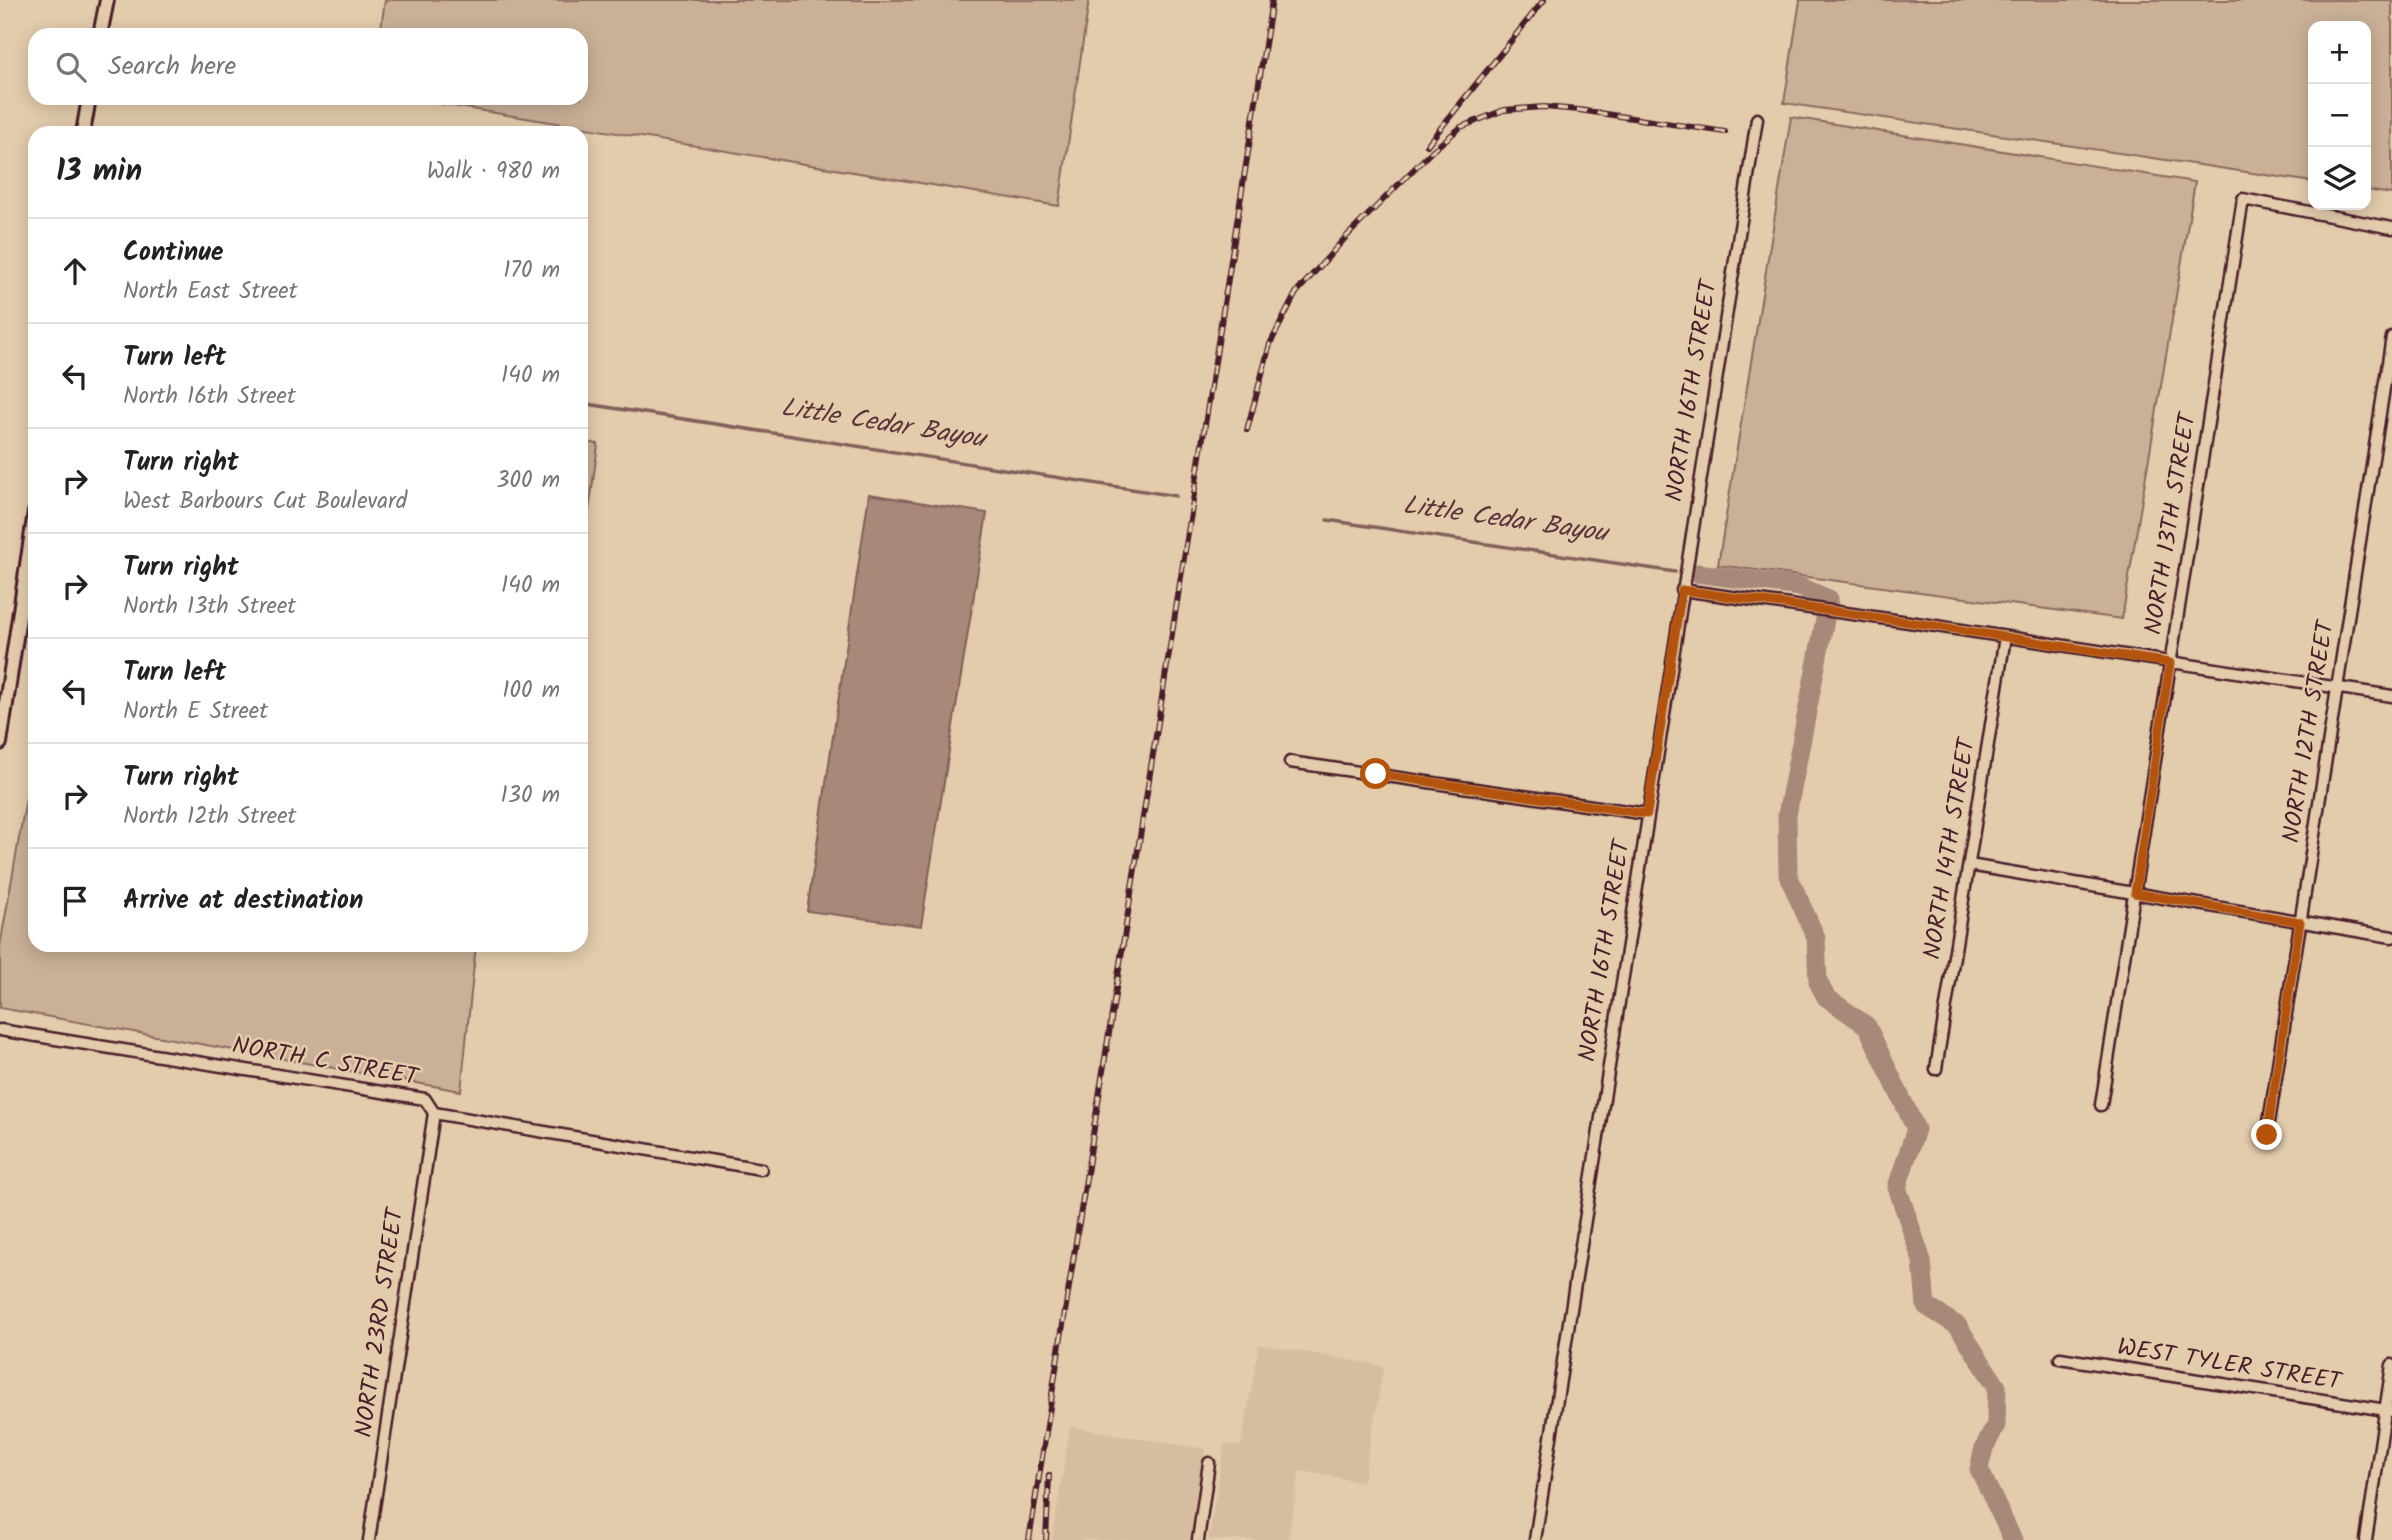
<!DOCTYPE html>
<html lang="en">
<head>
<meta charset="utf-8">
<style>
  :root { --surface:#fff; --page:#f6f6f6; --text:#222; --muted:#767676; --line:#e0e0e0 }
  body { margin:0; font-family:Kalam,sans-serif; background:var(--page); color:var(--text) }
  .controls { position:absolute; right:21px; top:21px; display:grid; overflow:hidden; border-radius:14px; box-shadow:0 4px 18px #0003 }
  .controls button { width:63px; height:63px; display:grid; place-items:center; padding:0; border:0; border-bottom:2px solid var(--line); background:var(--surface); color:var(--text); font:35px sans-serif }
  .stop { position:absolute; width:21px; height:21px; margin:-16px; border:5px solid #b45309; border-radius:50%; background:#fff }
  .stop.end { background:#b45309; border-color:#fff; box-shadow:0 2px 7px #0008 }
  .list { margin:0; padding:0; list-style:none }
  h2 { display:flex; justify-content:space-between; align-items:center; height:91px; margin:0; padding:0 28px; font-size:30px }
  h2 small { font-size:23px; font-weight:400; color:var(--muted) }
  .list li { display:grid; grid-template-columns:46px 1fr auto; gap:21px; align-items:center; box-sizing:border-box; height:105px; padding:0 28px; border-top:2px solid var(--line) }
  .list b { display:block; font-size:26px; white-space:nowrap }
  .list p { margin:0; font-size:23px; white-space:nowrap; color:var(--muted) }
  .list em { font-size:23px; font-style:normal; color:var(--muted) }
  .icon { flex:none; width:38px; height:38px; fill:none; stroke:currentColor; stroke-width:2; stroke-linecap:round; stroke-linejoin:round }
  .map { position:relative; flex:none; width:2392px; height:1540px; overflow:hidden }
  .search { position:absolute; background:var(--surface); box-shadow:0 4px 18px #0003; left:28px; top:28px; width:560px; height:77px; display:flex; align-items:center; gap:18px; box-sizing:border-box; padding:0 24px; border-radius:21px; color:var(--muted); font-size:26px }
  .panel { position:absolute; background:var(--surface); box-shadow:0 4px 18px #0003; left:28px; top:126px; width:560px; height:826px; border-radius:21px }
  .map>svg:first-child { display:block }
</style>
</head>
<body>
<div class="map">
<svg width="2392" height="1540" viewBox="0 0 2392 1540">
  <rect width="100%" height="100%" fill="#e3ccac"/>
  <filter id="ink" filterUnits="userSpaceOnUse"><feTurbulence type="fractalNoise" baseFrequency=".0143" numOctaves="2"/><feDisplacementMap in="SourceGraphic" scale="14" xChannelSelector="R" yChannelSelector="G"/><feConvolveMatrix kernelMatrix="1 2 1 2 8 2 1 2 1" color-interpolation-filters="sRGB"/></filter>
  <g filter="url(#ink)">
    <g fill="#d6bda1">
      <path d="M1259 1344 1384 1366 1363 1482 1300 1471 1288 1540H1208L1225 1443 1241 1446Z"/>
      <path d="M1070 1427 1206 1449 1191 1540H1052Z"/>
    </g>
    <g fill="#cab097" stroke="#8a6861" stroke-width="2">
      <path d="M385 0H1089L1059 206 405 98H581V35H380Z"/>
      <path d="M1800 0H2392V194L2366 190V26H2313V182L1784 103Z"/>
      <path d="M1791 117 2195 182 2122 619 1718 565Z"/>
      <path d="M581 441 598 444 581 570Z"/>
      <path d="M35 748V945H476L461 1091 0 1008V946Z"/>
    </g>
    <path fill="#a78879" stroke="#825e5a" stroke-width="2" d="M869 494 987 513 921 926 807 911Z"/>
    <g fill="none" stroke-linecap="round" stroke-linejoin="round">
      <g stroke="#825e5a" stroke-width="3.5">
        <path d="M581 403 1176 496"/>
        <path d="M1327 520 1675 572"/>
      </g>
      <path stroke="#a78879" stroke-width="19" d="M1697 573 1800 587 1829 599 1787 815 1788 875 1816 938 1818 982 1826 997 1867 1026 1916 1129 1897 1187 1922 1261 1926 1306 1958 1326 1997 1387 1996 1425 1984 1448 1979 1469 2013 1540"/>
      <g stroke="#4a1f2b" stroke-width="15">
        <g id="street">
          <path d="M1682 590 1923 624 2392 696"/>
          <path d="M1290 762 1647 814"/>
          <path d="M1969 865 2392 937"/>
          <path d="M0 1030 425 1099 434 1113 761 1169"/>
          <path d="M1936 1069 2005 637"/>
          <path d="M2101 1105 2243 199 2392 228"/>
          <path d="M2267 1135 2392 337"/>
          <path d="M2060 1358 2392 1411"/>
          <path d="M369 1540 434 1113"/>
          <path d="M1198 1540 1209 1463"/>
          <path d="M1535 1540 1757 119"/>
          <path d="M2366 1540 2392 1365"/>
        </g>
      </g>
      <g stroke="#4a1f2b" stroke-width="18">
        <g id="secondary">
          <path d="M100 35 107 0"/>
          <path d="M83 133 89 98"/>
          <path d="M0 743 35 512"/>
        </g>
      </g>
      <use href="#street" stroke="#e3ccac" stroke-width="10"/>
      <use href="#secondary" stroke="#e3ccac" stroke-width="12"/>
      <g stroke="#4a1f2b" stroke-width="6">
        <g id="rail">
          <path d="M1427 145 1544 0"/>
          <path d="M1247 430 1270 344 1296 293 1346 237 1433 150 1461 127 1504 110 1544 107 1579 110 1725 132"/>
          <path d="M1029 1540 1272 0"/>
          <path d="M1046 1540 1049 1475"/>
        </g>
      </g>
      <use href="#rail" stroke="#e3ccac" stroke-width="3.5" stroke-dasharray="10" stroke-linecap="butt"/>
    </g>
  </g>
  <g fill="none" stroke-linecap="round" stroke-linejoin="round" filter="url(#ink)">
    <path stroke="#b45309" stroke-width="9" d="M1376 774 1647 814 1682 590 1923 624 2170 663 2135 893 2300 922 2267 1135"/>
  </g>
  <g text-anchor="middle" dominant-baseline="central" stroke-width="5" stroke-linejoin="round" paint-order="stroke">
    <g font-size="24" fill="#4a1f2b" stroke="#e3ccac">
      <text transform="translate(1692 391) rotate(-81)">NORTH 16TH STREET</text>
      <text transform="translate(2171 524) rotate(-81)">NORTH 13TH STREET</text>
      <text transform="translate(2309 732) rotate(-81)">NORTH 12TH STREET</text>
      <text transform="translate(1950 849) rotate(-81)">NORTH 14TH STREET</text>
      <text transform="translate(1605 951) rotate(-81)">NORTH 16TH STREET</text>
      <text transform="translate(325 1062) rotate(10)">NORTH C STREET</text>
      <text transform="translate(380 1323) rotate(-82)">NORTH 23RD STREET</text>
      <text transform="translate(2229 1365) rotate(9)">WEST TYLER STREET</text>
    </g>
    <g font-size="26" font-style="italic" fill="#5d343b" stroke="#e3ccac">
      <text transform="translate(883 424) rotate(9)">Little Cedar Bayou</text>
      <text transform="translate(1505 520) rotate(8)">Little Cedar Bayou</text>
    </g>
  </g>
</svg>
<div class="controls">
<button>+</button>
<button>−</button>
<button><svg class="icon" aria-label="layers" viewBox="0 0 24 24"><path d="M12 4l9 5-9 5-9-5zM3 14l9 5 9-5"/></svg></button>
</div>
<div class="stop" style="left:1376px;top:774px"></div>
<div class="stop end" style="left:2267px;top:1135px"></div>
<div class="search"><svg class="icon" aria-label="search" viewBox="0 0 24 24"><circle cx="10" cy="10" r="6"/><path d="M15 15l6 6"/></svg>Search here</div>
<section class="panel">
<h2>13 min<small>Walk · 980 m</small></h2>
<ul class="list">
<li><svg class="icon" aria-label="ahead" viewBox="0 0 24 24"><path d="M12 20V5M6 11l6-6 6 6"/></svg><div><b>Continue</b><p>North East Street</p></div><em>170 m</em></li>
<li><svg class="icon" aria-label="left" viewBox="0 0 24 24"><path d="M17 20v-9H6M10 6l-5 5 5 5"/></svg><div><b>Turn left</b><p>North 16th Street</p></div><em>140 m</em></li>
<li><svg class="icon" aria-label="right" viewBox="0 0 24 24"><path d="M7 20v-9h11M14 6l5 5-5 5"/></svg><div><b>Turn right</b><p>West Barbours Cut Boulevard</p></div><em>300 m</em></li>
<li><svg class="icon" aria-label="right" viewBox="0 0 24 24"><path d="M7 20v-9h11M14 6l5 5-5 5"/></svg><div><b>Turn right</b><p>North 13th Street</p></div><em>140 m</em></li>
<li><svg class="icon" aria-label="left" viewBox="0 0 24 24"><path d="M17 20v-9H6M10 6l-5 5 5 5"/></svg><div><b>Turn left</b><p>North E Street</p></div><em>100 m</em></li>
<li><svg class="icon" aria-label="right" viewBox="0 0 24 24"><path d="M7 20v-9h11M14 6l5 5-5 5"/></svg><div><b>Turn right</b><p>North 12th Street</p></div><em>130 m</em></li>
<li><svg class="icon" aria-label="arrive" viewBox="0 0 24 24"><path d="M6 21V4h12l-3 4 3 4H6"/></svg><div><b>Arrive at destination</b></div></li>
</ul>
</section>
</div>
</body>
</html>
